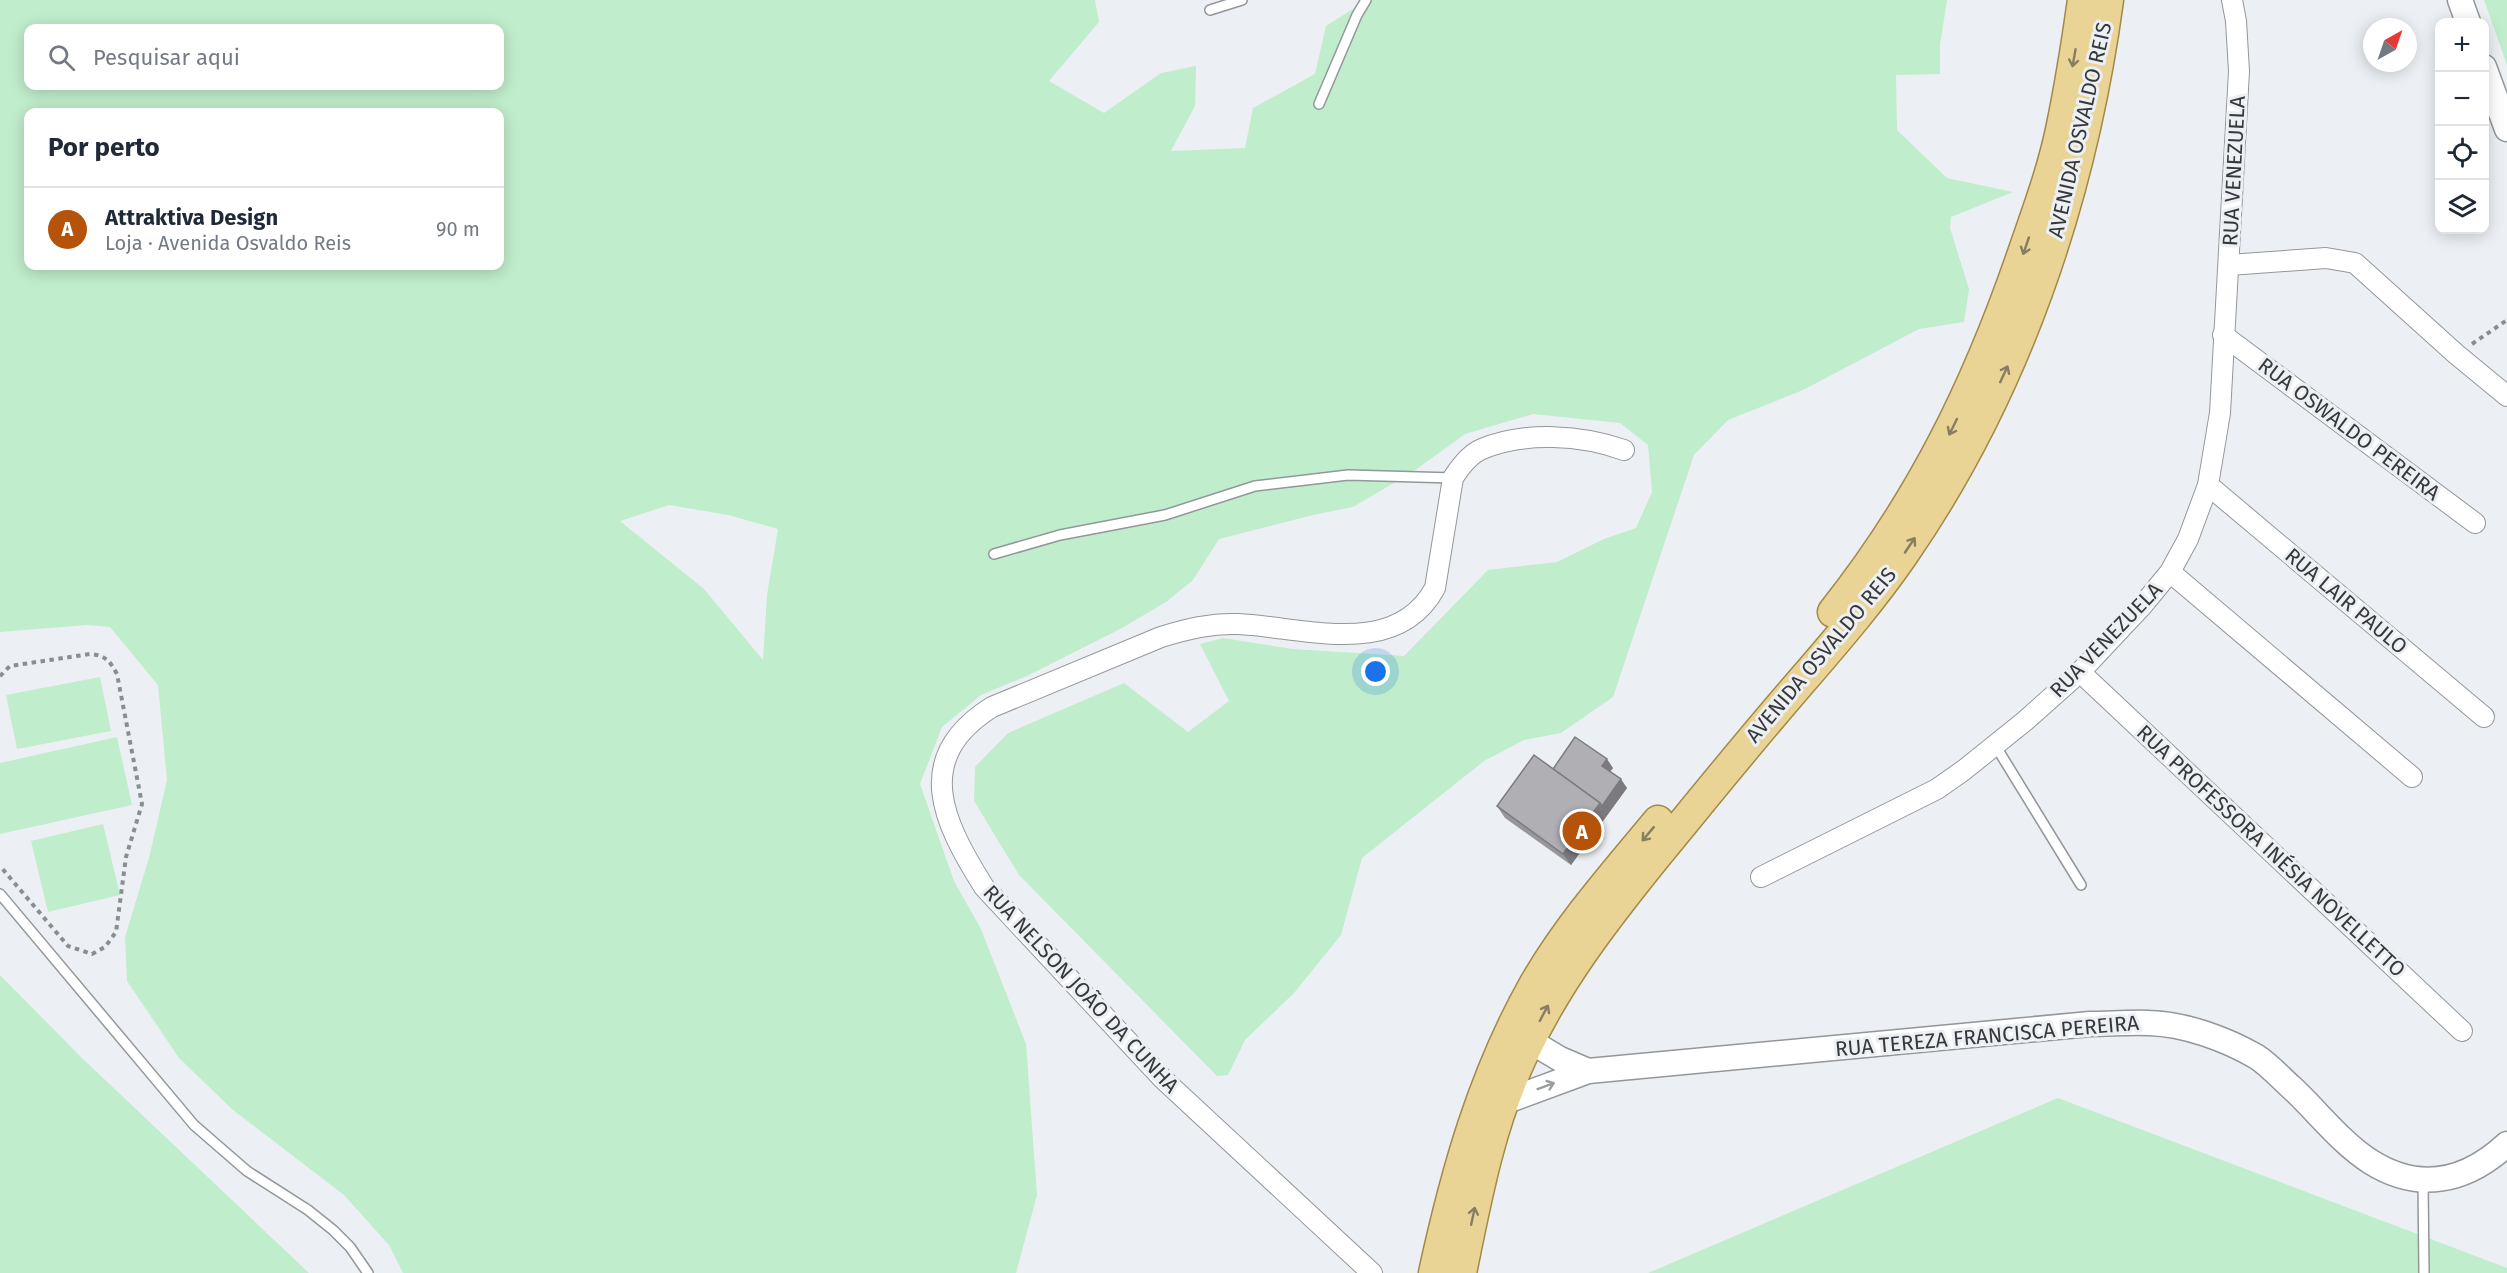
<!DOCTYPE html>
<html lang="pt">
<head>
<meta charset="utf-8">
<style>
  :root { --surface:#fff; --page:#f6f6f7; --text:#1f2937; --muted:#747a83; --line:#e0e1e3; --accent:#b45309 }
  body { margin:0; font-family:"Fira Sans",sans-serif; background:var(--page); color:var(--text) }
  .controls { position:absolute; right:18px; top:18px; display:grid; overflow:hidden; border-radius:12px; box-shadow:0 3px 15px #0003 }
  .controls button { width:54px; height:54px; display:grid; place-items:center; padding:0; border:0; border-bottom:2px solid var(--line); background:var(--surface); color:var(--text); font:30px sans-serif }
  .compass { position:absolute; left:2363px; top:18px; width:54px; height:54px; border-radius:50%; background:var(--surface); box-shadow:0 3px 15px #0003; rotate:40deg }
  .you { position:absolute; left:1376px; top:672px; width:21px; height:21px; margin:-15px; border:4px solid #fff; border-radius:50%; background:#1a73e8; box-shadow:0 0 0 9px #1a73e833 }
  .badge { display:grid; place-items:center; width:39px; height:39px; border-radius:50%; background:var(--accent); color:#fff; font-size:20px; font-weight:700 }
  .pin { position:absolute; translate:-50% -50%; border:3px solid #fff; box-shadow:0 2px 6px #0006 }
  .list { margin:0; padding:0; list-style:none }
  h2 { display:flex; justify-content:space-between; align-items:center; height:78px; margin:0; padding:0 24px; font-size:26px }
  h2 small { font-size:20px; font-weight:400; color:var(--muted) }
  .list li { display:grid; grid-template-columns:39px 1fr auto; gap:18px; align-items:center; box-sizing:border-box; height:84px; padding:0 24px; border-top:2px solid var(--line) }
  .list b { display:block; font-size:22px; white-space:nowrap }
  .list p { margin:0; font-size:20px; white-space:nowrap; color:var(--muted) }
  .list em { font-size:20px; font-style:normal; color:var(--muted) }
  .icon { flex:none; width:33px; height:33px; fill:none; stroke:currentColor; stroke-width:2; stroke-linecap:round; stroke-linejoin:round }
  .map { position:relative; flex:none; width:2507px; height:1273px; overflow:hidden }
  .search { position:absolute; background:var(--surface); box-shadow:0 3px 15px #0003; left:24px; top:24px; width:480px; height:66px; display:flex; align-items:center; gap:15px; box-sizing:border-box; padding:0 21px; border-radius:12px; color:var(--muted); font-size:22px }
  .panel { position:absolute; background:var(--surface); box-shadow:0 3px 15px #0003; left:24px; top:108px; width:480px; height:162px; border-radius:12px }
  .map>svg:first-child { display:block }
</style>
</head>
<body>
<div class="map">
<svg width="2507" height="1273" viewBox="0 0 2507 1273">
  <rect width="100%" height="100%" fill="#ecf0f4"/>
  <g fill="#c0edcb" fill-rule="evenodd">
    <path d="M0 0H1095L1099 22 1049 81 1104 113 1161 73 1196 66 1195 106 1171 151 1245 148 1253 108 1315 74 1326 26 1367 0H1947L1940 45V74L1896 75 1897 130 1947 178 2013 192 1951 217 1950 228 1969 289 1964 322 1919 329 1803 390 1728 420 1694 455 1613 697 1561 733 1524 740 1484 761 1362 858 1341 935 1294 993 1245 1040 1228 1075 1217 1076 1019 875 974 801 975 767 1008 733 1124 683 1188 732 1229 701 1200 644 1223 638 1293 649 1404 656 1488 570 1557 562 1604 539 1636 528 1652 492 1648 445 1620 423 1533 414 1465 434 1414 471 1353 507 1313 515 1219 539 1193 580 1166 602 1122 628 1027 676 981 695 942 727 920 784 954 881 981 929 1026 1044 1037 1195 1016 1273H403L389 1245 344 1195 233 1110 179 1058 127 981 125 937 149 858 167 780 158 685 110 627 87 625 0 632ZM28 28H500V86H28ZM28 112H500V266H28ZM669 505 728 515 778 529 767 595 763 660 704 589 620 521Z"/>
    <path d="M2484 0H2507V65Z"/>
    <path d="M100 677 111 731 17 749 6 695Z"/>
    <path d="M117 737 132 805 0 834V763Z"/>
    <path d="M103 824 120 895 48 912 31 841Z"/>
    <path d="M0 975 82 1058 309 1273H0Z"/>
    <path d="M2058 1098 2507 1268V1273H1648Z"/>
  </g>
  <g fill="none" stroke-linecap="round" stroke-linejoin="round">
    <g stroke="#93979a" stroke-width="12">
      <g id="service">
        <path d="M1210 10 1242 0"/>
        <path d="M1319 104 1357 15 1366 0"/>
        <path d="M994 554 1060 535 1165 515 1255 486 1348 475 1453 478"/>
        <path d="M1995 745 2081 885"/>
        <path d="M0 894 194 1125 247 1171 308 1210 333 1230 350 1247 368 1273"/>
        <path d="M2423 1181 2424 1273"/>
      </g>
    </g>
    <g stroke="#93979a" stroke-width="22">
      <g id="minor">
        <path d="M2229 265 2326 258 2355 263 2456 354 2507 396"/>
        <path d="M2223 335 2475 523"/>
        <path d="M2208 485 2484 717"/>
        <path d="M2170 572 2412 777"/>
        <path d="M2080 672 2462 1031"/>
        <path d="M1761 877 1937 789 1964 770 2025 721 2080 672 2142 606 2170 572 2188 539 2208 485 2220 413 2239 71 2236 21 2232 0"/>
        <path d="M1372 1273 1163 1079 984 887C943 822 911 758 992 707L1161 637C1187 629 1211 623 1238 624 1303 627 1396 660 1435 588L1453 478C1460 467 1470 454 1482 449 1525 431 1582 435 1624 450"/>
      </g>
    </g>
    <g stroke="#93979a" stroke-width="27">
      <g id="tertiary">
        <path d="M2460 0 2468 22"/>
        <path d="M2484 67 2507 129"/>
        <path d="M1530 1041 1560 1059 1588 1071"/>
        <path d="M1504 1102 1588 1071 2090 1024C2109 1024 2129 1022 2149 1023 2185 1024 2226 1039 2257 1057 2269 1065 2280 1077 2291 1087 2317 1111 2341 1143 2371 1162 2419 1192 2466 1182 2507 1144"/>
      </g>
    </g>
    <g stroke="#a28947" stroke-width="33">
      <g id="primary">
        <path d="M1833 612C1921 501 1976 389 2022 256 2036 215 2052 173 2061 130 2070 87 2077 43 2083 0"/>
        <path d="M1434 1273C1456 1172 1483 1076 1534 985 1568 926 1614 874 1658 821"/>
        <path d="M1461 1273C1476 1199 1490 1124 1522 1056 1557 981 1605 919 1656 856 1698 805 1739 754 1782 704 1823 656 1866 608 1902 556 2016 392 2081 198 2108 0"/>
      </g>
    </g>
    <g stroke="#8b8e90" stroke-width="4" stroke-dasharray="4.5 4.5" stroke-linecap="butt">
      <path d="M2472 344 2507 320"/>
      <path d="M0 676 10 666 90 654C105 655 110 661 117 674L142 804 126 857 116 932 105 947 92 954 68 946 0 866"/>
    </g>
    <use href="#service" stroke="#fff" stroke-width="9"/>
    <use href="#minor" stroke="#fff" stroke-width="20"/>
    <use href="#tertiary" stroke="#fff" stroke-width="24"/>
    <use href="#primary" stroke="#e9d395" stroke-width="30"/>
  </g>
  <path fill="#97969b" d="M1613 768 1610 772 1627 788 1571 865 1505 818 1497 806 1552 769Z"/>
  <g fill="#7b7a7e">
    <path d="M1607 759 1613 768 1608 774 1602 766Z"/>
    <path d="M1621 779 1627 788 1571 865 1563 854 1600 803Z"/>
  </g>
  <g fill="#b0afb4" stroke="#7b7a7e" stroke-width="1.5">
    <path d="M1575 737 1607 759 1602 766 1621 779 1602 806 1600 803 1553 769Z"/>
    <path d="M1534 755 1600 803 1563 854 1497 806Z"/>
  </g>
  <defs><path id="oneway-shaft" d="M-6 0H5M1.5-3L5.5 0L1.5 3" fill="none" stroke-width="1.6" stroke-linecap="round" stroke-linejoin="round" transform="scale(1.5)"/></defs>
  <g stroke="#877e62">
    <use href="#oneway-shaft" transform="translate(2074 58) rotate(100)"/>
    <use href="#oneway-shaft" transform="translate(2026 246) rotate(109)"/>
    <use href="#oneway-shaft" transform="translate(2004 374) rotate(-65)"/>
    <use href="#oneway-shaft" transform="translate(1953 427) rotate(116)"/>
    <use href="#oneway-shaft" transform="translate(1910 545) rotate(-56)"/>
    <use href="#oneway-shaft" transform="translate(1648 834) rotate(130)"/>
    <use href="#oneway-shaft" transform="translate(1544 1013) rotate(-62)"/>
    <use href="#oneway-shaft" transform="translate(1473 1216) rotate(-78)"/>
  </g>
  <use stroke="#9b9c9c" href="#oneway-shaft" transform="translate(1546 1086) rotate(-20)"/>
  <g text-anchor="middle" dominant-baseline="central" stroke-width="6" stroke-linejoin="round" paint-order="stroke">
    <g font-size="21" fill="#373839" stroke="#ecf0f4">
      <text transform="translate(2080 130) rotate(-77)">AVENIDA OSVALDO REIS</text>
      <text transform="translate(2234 171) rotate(-87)">RUA VENEZUELA</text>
      <text transform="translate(2349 429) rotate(37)">RUA OSWALDO PEREIRA</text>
      <text transform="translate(2346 601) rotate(40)">RUA LAIR PAULO</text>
      <text transform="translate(2106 640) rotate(-46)">RUA VENEZUELA</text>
      <text transform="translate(1821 655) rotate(-50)">AVENIDA OSVALDO REIS</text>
      <text transform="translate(2271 851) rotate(43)">RUA PROFESSORA INÉSIA NOVELLETTO</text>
      <text transform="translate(1081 989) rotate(47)">RUA NELSON JOÃO DA CUNHA</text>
      <text transform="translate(1987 1036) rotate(-5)">RUA TEREZA FRANCISCA PEREIRA</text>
    </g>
  </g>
</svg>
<div class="controls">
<button>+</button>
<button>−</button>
<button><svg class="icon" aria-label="locate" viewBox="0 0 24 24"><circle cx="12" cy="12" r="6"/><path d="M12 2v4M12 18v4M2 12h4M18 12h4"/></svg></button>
<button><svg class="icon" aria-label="layers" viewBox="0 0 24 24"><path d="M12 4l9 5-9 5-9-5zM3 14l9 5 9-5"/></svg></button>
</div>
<svg class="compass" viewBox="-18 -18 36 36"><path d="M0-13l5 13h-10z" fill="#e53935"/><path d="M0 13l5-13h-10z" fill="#747a83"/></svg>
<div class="you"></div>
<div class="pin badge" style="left:1582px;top:831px">A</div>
<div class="search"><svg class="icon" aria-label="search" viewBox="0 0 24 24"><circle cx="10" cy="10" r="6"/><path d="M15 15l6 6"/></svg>Pesquisar aqui</div>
<section class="panel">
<h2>Por perto<small></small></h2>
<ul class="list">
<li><span class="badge">A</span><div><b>Attraktiva Design</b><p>Loja · Avenida Osvaldo Reis</p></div><em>90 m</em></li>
</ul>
</section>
</div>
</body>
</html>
